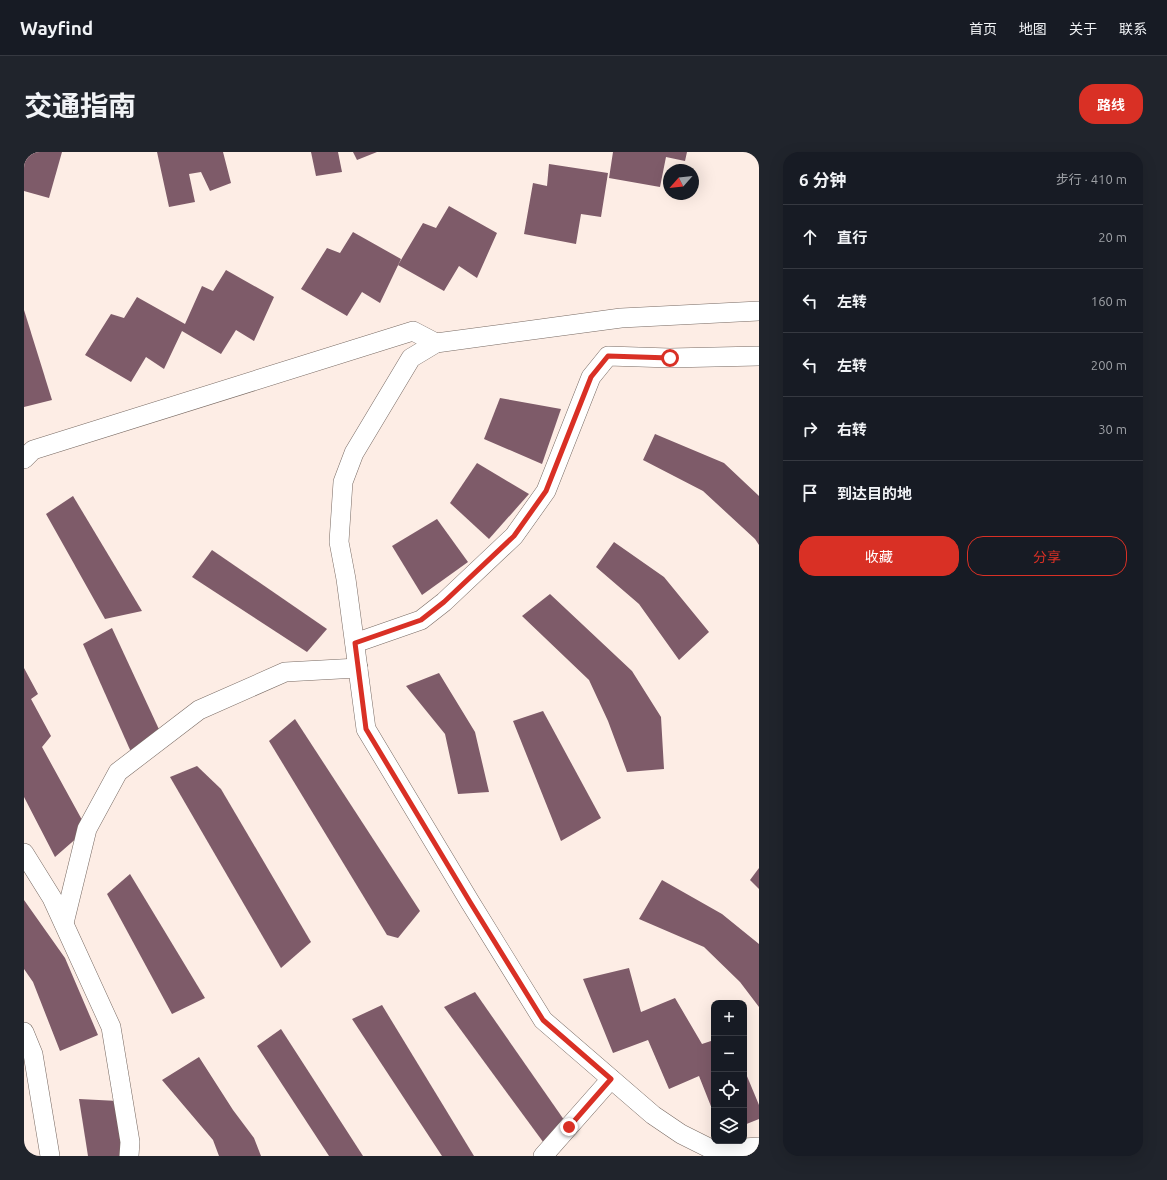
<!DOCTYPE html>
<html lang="zh">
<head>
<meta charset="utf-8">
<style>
  :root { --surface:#171b24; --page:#20242c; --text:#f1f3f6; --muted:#9ea1a6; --line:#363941; --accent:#d93025 }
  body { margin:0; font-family:Ubuntu,"Noto Sans SC",sans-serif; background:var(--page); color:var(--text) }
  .controls { position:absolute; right:12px; bottom:12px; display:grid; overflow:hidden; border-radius:8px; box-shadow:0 4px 16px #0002 }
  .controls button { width:36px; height:36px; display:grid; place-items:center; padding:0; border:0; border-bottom:1px solid var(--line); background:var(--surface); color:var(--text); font:20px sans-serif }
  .compass { position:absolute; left:639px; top:12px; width:36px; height:36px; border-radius:50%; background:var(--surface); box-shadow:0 4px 16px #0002; rotate:243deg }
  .stop { position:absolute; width:12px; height:12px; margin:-9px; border:3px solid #d93025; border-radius:50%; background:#fff }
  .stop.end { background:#d93025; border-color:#fff; box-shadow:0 1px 4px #0008 }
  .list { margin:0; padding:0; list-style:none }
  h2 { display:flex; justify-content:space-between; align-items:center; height:52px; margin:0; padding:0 16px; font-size:17px }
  h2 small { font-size:13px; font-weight:400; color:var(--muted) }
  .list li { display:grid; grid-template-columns:26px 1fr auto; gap:12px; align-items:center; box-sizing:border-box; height:64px; padding:0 16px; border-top:1px solid var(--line) }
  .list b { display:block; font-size:15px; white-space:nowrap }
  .list em { font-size:13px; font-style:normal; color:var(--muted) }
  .actions { display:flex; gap:8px; padding:12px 16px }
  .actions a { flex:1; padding:9px 0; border:1px solid var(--accent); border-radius:16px; text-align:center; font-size:14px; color:var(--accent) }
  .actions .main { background:var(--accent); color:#fff }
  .icon { flex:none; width:22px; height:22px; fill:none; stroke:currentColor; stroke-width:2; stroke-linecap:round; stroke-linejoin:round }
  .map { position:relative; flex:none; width:735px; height:1004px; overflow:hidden; border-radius:16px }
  header { display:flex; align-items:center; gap:24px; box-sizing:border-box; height:56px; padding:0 20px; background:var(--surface); border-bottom:1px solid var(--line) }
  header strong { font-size:19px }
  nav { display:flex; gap:22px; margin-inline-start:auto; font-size:14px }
  .intro { display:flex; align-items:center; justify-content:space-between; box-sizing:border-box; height:96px; padding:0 24px }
  h1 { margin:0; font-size:28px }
  .button { padding:10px 18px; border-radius:16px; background:var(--accent); color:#fff; font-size:14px; font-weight:700 }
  main { display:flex; gap:24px; padding:0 24px }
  aside { flex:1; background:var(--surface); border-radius:16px; box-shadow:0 4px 16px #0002 }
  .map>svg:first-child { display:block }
</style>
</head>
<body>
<header>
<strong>Wayfind</strong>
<nav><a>首页</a><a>地图</a><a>关于</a><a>联系</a></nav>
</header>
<div class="intro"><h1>交通指南</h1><a class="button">路线</a></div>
<main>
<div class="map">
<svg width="735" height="1004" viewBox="0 0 735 1004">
  <rect width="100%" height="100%" fill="#fdede5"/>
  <g fill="#7e5b69">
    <path d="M0 0H38L25 46 0 39Z"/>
    <path d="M133 0H199L207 31 186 39 177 20 165 22 171 50 145 55Z"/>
    <path d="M287 0H314L318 20 292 24Z"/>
    <path d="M329 0H353L333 8Z"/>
    <path d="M589 0H663L661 9 642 5 636 35 585 26Z"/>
    <path d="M525 12 584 21 577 65 557 62 552 92 500 82 509 31 523 34Z"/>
    <path d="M425 54 473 81 453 126 435 114 420 139 374 113 399 71 412 76Z"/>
    <path d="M329 80 377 107 356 151 338 140 323 164 277 137 303 96 316 101Z"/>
    <path d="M202 118 250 145 230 189 212 178 197 202 158 179 140 217 122 205 107 230 61 203 87 162 100 166 113 145 161 172 178 134 189 139Z"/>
    <path d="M0 158 28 248 0 255Z"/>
    <path d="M476 246 537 257 518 312 460 287Z"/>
    <path d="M631 282 700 311 735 344V393L731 387 679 339 619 308Z"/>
    <path d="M453 311 505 342 465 387 426 351Z"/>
    <path d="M49 344 118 459 81 467 22 362Z"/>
    <path d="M413 367 444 410 398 443 368 394Z"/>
    <path d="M590 390 640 425 685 480 655 508 615 452 572 415Z"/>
    <path d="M188 398 303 477 283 500 168 425Z"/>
    <path d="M526 442 608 519 637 565 640 617 603 620 584 569 565 528 498 464Z"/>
    <path d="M88 476 139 586 107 600 59 492Z"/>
    <path d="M0 516 14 542 7 547 27 584 18 595 63 677 31 705 0 645Z"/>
    <path d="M415 521 451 580 465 640 434 642 421 582 382 534Z"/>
    <path d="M519 559 577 666 537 689 489 569Z"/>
    <path d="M271 567 396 759 374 786 363 783 245 589Z"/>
    <path d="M173 614 197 637 287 790 257 816 146 625Z"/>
    <path d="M735 716V737L726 728Z"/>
    <path d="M106 722 181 846 148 862 83 742Z"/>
    <path d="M638 728 698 762 735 792V855L716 830 680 795 615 767Z"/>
    <path d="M0 748 41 806 74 883 36 899 9 830 0 817Z"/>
    <path d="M605 816 617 860 651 846 678 892 690 888V962L675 924 645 937 624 888 589 901 559 827Z"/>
    <path d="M451 840 545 975 525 998 420 855Z"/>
    <path d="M358 853 450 1004H418L328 867Z"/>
    <path d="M257 877 339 1004H305L233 894Z"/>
    <path d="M175 905 209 958 230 986 237 1004H195L189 988 138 928Z"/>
    <path d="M720 917 735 953V967L720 973Z"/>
    <path d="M55 947 94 949 106 1004H64Z"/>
  </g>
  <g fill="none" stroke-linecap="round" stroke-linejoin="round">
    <g stroke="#786a63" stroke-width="20">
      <g id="minor">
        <path d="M735 159 597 166 412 191 387 206 330 301 319 330 315 390 322 427 342 577 446 750 519 868 629 963 657 982 689 998 735 995"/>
        <path d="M0 307 9 298 389 179 412 191"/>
        <path d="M331 491 397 468 420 450 490 384 522 339 567 225 584 204 646 206 735 204"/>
        <path d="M0 701 28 746 87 875 106 990 105 1004"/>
        <path d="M40 771 63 677 94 620 175 558 261 520 334 516"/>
        <path d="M0 880 9 902 26 1004"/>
        <path d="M519 1004 587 927"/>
      </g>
    </g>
    <use href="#minor" stroke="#fff" stroke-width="19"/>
  </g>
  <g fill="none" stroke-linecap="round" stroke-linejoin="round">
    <path stroke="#d93025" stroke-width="5" d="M545 975 587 927 519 868 446 750 342 577 331 491 397 468 420 450 490 384 522 339 567 225 584 204 646 206"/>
  </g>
</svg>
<div class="controls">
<button>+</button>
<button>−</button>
<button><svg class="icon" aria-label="locate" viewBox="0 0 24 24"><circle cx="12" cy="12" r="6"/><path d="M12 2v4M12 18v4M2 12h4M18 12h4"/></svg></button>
<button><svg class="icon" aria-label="layers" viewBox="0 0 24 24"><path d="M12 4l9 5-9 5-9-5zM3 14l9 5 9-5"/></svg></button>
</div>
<svg class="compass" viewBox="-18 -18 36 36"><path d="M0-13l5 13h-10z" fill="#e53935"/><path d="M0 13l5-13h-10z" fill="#9ea1a6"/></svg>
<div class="stop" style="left:646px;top:206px"></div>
<div class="stop end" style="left:545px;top:975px"></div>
</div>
<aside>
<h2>6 分钟<small>步行 · 410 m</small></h2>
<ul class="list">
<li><svg class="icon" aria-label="ahead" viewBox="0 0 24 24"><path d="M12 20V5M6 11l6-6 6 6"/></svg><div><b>直行</b></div><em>20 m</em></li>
<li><svg class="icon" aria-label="left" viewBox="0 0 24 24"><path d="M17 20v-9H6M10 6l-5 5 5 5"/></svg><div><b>左转</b></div><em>160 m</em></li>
<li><svg class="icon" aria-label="left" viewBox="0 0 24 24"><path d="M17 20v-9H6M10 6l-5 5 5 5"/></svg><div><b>左转</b></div><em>200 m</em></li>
<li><svg class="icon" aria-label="right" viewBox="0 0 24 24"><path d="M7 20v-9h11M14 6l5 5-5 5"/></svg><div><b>右转</b></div><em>30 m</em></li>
<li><svg class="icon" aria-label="arrive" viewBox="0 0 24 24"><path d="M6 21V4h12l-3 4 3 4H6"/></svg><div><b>到达目的地</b></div></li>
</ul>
<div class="actions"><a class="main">收藏</a><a>分享</a></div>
</aside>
</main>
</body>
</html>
